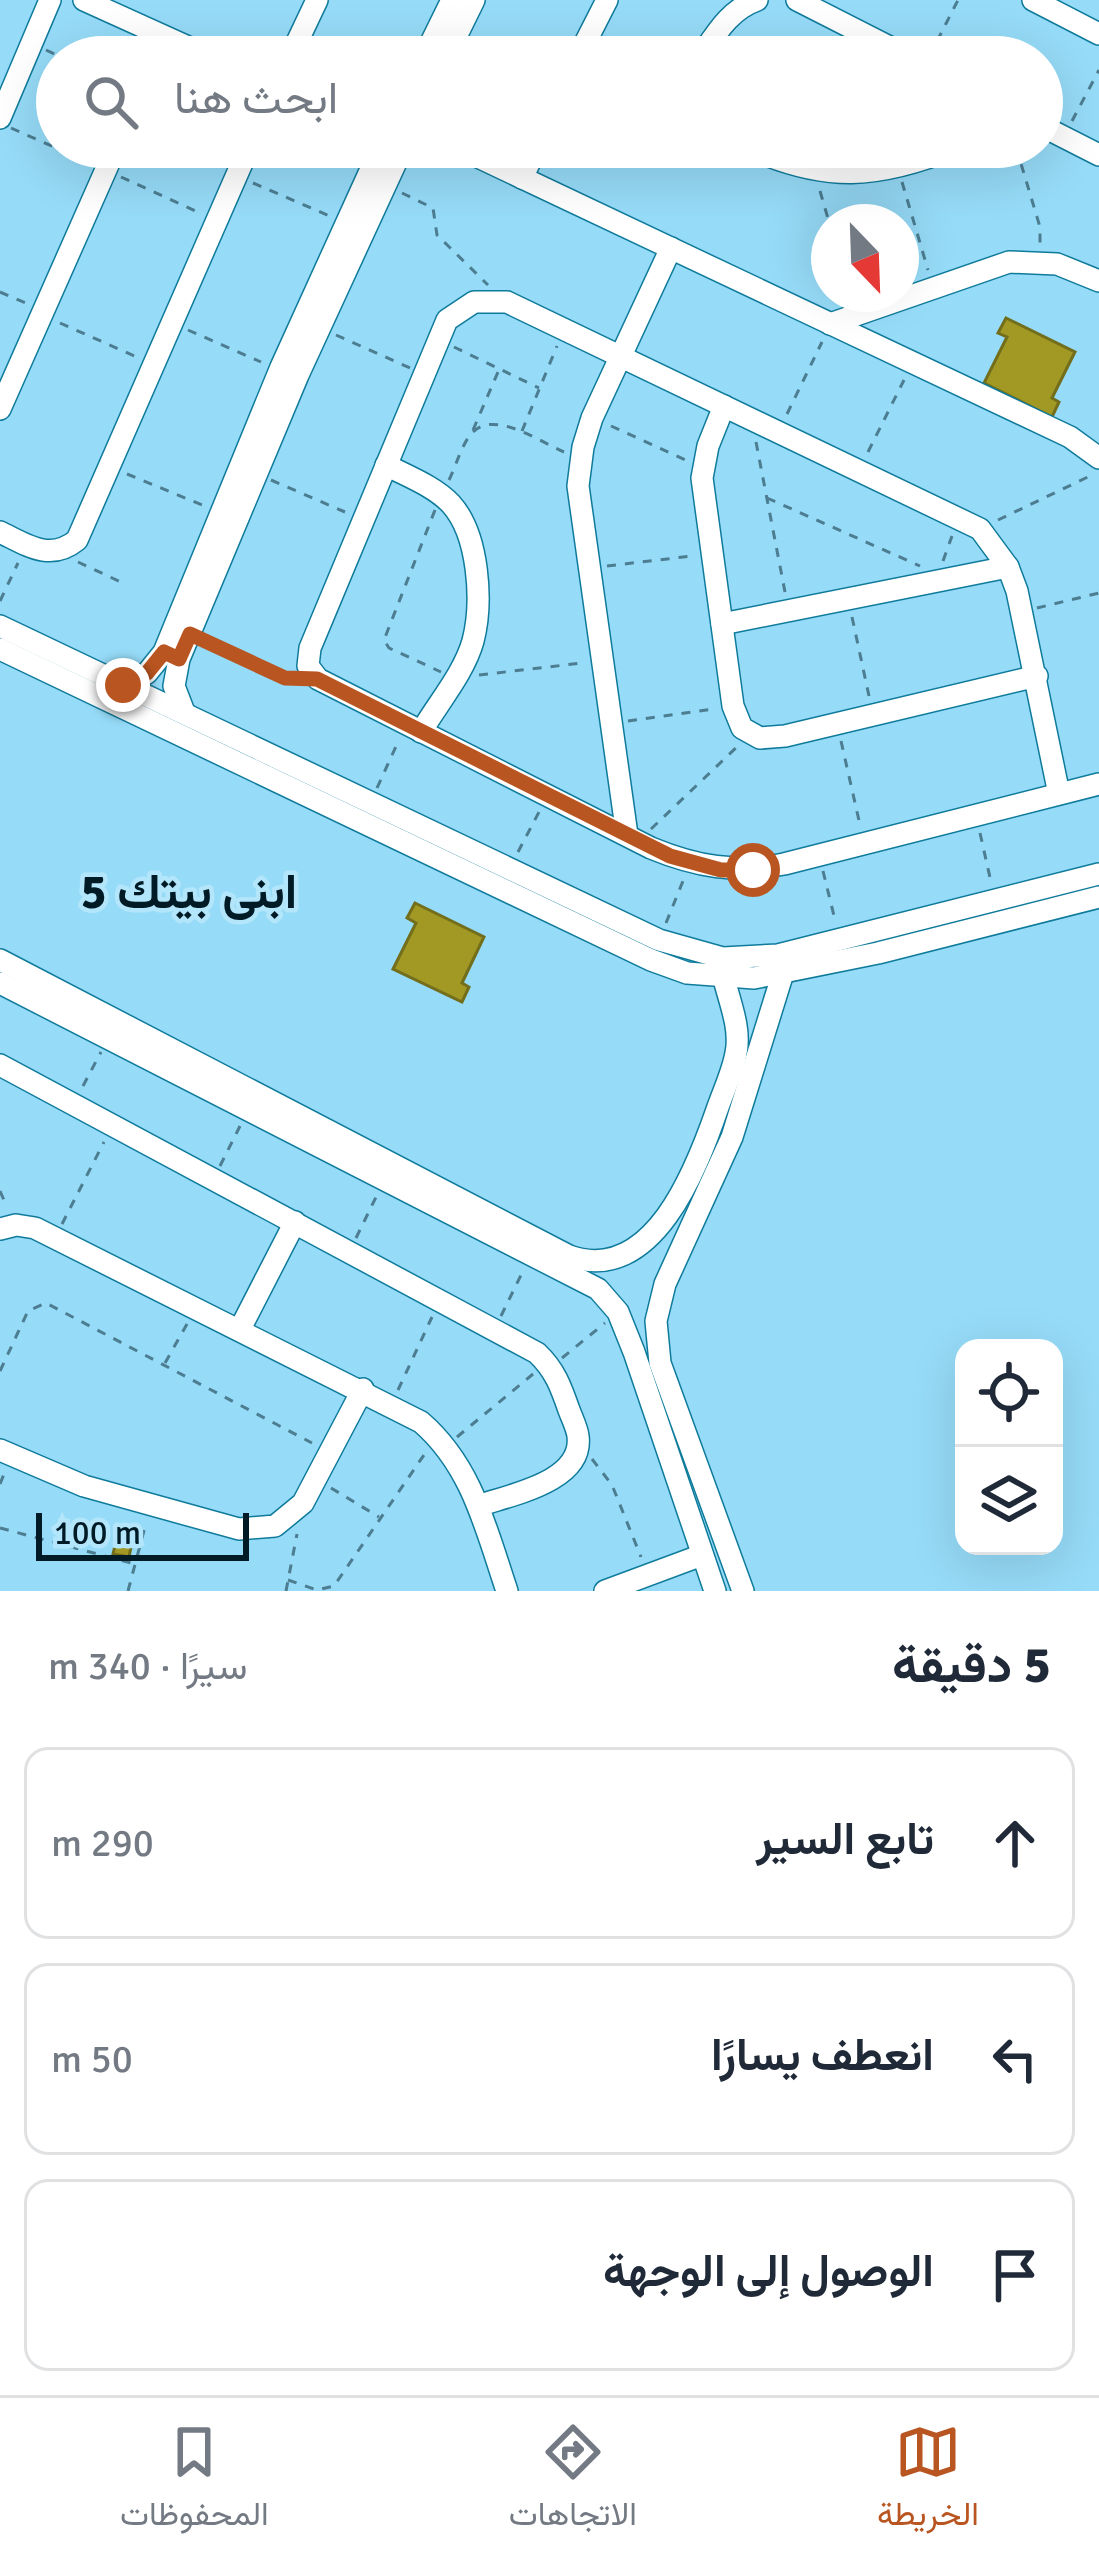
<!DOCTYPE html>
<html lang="ar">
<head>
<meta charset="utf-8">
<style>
  :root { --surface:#fff; --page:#f6f6f7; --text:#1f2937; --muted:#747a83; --line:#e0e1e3; --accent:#b95520 }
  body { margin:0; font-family:Signika,Vazirmatn,sans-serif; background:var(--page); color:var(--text); direction:rtl }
  .controls { position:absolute; right:36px; bottom:36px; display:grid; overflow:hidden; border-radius:24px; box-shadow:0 12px 48px #0002 }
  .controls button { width:108px; height:108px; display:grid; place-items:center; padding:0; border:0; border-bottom:3px solid var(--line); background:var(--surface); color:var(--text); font:60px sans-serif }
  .compass { position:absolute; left:811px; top:204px; width:108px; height:108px; border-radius:50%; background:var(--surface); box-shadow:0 12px 48px #0002; rotate:157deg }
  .scale { position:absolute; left:36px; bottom:30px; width:213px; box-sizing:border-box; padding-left:12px; border:6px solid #001b25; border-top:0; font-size:33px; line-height:42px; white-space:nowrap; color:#001b25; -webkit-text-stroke:9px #b3e6fb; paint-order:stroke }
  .stop { position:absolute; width:36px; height:36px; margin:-27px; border:9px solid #b95520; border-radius:50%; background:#fff }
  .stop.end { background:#b95520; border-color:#fff; box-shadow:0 3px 12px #0008 }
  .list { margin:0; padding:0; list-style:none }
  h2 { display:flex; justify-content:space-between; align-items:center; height:156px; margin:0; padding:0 48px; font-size:51px }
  h2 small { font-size:39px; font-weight:400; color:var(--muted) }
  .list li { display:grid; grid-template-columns:78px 1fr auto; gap:36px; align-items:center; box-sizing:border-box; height:192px; margin:0 24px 24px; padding:0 24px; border:3px solid var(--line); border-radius:24px }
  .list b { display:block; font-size:45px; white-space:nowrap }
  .list em { font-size:39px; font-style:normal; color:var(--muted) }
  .icon { flex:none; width:66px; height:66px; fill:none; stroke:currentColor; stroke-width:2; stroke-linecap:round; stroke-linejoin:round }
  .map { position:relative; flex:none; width:1099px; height:1591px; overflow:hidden; direction:ltr }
  .search { position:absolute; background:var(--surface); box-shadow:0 12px 48px #0002; left:36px; right:36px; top:36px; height:132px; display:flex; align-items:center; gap:30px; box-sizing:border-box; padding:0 42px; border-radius:66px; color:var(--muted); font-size:45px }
  .sheet { height:804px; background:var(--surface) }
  nav { display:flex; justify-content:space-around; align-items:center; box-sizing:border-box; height:168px; border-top:3px solid var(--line); background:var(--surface); font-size:33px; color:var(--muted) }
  nav a { display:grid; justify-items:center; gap:6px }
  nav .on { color:var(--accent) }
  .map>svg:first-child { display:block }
</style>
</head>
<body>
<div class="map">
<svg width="1099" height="1591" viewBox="0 0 1099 1591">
  <rect width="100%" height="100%" fill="#96dbf8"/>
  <g fill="#a19923" stroke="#736e1c" stroke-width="3">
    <path d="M1006 318 1075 352 1052 398 1059 402 1052 417 984 383 1007 337 998 333Z"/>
    <path d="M415 903 484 937 462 983 469 987 462 1002 393 969 416 923 407 918Z"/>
    <path d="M124 1530 133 1537 129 1557 113 1554 118 1533 123 1534Z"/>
  </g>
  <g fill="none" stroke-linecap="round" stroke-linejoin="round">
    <g stroke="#0f7b9b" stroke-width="24">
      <g id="minor">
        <path d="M84 0 210 57"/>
        <path d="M797 0 909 57"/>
        <path d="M1033 0 1099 34"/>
        <path d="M290 57 317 0"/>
        <path d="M424 57 452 0"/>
        <path d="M446 57 474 0"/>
        <path d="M578 57 607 0"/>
        <path d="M700 57C716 34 729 10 757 0"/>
        <path d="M0 118 50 0"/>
        <path d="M1042 126 1099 155"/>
        <path d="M457 147 1070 437 1099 458"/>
        <path d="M747 147C826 183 878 179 957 147"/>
        <path d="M522 178 537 147"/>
        <path d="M830 324 1009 262 1057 264 1099 281"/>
        <path d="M724 406 708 446 702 478 733 706 742 728 760 738 785 736 1037 676"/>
        <path d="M0 409 116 147"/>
        <path d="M386 465C407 476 434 486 451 504 479 535 483 602 473 641 464 673 438 703 421 732"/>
        <path d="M0 532C27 545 50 562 77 540L249 147"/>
        <path d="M722 624 1008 567"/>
        <path d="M0 626 659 940 723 958 778 955 1099 874"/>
        <path d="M0 649 651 960 687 973 754 978 878 953 1099 897"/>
        <path d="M123 685 147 673 164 652 281 367 381 147"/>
        <path d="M184 712 174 686 179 659 298 375 403 147"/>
        <path d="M1059 794 1017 591 1008 567 980 529 507 302H474L447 320 310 648 308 666 318 679 651 848C697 867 735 873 784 864L1099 784"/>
        <path d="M627 835 578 486 583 447 592 418 671 248"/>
        <path d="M0 960 569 1256C653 1286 697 1168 718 1107 724 1090 733 1071 736 1053 741 1029 730 1003 724 979"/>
        <path d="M0 983 598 1289 618 1312 634 1352 715 1591"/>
        <path d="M0 1065 537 1353C555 1370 561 1387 569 1410 572 1418 577 1428 578 1436 584 1482 509 1495 478 1506"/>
        <path d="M0 1229 16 1225 35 1228 421 1422C472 1466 486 1529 507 1591"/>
        <path d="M240 1329 295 1222"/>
        <path d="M0 1450 84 1486 239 1529 275 1526 303 1503 363 1389"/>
        <path d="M605 1591 702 1555"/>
        <path d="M743 1591 660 1363 656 1321 665 1284 732 1137 783 973"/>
      </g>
    </g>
    <g stroke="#4c7d90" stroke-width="3" stroke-dasharray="9 9" stroke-linecap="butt">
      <path d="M315 43 346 57"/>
      <path d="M46 50 61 57"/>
      <path d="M929 57 958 0"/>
      <path d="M1072 121 1099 70"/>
      <path d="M11 128 90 163"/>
      <path d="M1016 147 1040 227V244"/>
      <path d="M121 177 200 213"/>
      <path d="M902 182 928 270"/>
      <path d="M253 183 332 217"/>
      <path d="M820 191 829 222"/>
      <path d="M402 193 433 208 437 235 488 285"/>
      <path d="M0 292 26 303"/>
      <path d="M60 323 139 358"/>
      <path d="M188 330 261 362"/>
      <path d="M336 335 410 368"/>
      <path d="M454 347 539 388"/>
      <path d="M787 414 822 342"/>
      <path d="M611 426 690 462"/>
      <path d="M473 430 498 372"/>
      <path d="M522 431 557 346"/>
      <path d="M756 442 785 592"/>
      <path d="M868 452 904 380"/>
      <path d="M127 474 207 507"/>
      <path d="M271 480 345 512"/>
      <path d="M449 480C456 466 461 446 471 434 493 408 540 442 564 452"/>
      <path d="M767 498 920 566"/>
      <path d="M435 510 384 640 389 648 441 672"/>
      <path d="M998 520 1092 475"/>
      <path d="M943 561 952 536"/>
      <path d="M78 562 125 584"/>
      <path d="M607 566 692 556"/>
      <path d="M0 601 18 563"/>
      <path d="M1037 608 1099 593"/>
      <path d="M852 617 869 696"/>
      <path d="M207 643 285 678 298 680"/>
      <path d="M479 675 582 663"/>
      <path d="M628 721 714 709"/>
      <path d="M841 741 860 825"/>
      <path d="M377 788 398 742"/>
      <path d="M651 829 740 744"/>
      <path d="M980 833 991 882"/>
      <path d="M518 852 539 812"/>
      <path d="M823 871 835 920"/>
      <path d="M666 923 685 876"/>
      <path d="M83 1086 101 1052"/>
      <path d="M220 1166 240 1126"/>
      <path d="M0 1191 7 1207"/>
      <path d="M62 1224 104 1142"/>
      <path d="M356 1238 378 1193"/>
      <path d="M501 1316 523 1271"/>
      <path d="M562 1358 605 1323"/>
      <path d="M165 1363 187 1324"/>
      <path d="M0 1371 28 1311 46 1303 312 1443"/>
      <path d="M398 1390 432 1317"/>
      <path d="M457 1437 533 1374"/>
      <path d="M592 1459 612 1485 641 1557"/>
      <path d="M0 1484 4 1474"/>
      <path d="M331 1488 379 1517"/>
      <path d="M0 1528 135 1564"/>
      <path d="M288 1580 317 1590 334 1586 426 1452"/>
      <path d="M128 1591 146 1523"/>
      <path d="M286 1591 297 1534"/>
    </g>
    <use href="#minor" stroke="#fff" stroke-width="21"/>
  </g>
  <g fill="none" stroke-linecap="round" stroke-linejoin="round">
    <path stroke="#b95520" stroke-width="15" d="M123 685 147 673 164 652 179 659 190 634 285 678 317 679 670 856 721 870H753"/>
  </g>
  <g text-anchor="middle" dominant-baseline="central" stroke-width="9" stroke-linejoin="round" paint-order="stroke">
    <g font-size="48" font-weight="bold" fill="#001b25" stroke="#b3e6fb">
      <text x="189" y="892">ابنى بيتك 5</text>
    </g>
  </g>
</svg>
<div class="controls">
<button><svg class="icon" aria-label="locate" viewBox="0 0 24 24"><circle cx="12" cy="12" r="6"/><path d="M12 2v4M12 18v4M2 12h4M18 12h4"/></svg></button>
<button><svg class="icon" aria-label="layers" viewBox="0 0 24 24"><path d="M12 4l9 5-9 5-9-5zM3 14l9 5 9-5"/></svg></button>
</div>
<svg class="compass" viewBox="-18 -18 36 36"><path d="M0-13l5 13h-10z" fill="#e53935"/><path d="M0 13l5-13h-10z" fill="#747a83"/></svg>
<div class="scale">100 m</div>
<div class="stop" style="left:753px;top:870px"></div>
<div class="stop end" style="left:123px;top:685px"></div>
<div class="search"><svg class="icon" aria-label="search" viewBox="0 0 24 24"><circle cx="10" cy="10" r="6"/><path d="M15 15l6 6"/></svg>ابحث هنا</div>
</div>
<section class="sheet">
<h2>5 دقيقة<small>سيرًا · 340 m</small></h2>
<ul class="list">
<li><svg class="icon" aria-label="ahead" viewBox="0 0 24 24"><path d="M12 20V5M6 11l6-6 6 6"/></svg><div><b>تابع السير</b></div><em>290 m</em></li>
<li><svg class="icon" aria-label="left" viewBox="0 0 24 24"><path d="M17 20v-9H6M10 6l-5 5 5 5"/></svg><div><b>انعطف يسارًا</b></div><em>50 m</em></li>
<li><svg class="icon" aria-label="arrive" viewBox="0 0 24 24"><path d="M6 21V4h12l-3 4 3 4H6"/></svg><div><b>الوصول إلى الوجهة</b></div></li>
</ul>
</section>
<nav>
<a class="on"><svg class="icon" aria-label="map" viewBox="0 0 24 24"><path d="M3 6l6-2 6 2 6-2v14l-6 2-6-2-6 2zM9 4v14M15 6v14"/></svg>الخريطة</a>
<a><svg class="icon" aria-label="directions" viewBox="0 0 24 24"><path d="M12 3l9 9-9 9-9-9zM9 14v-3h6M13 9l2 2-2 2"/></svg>الاتجاهات</a>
<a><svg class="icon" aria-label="saved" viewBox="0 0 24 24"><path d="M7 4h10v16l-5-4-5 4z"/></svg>المحفوظات</a>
</nav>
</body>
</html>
